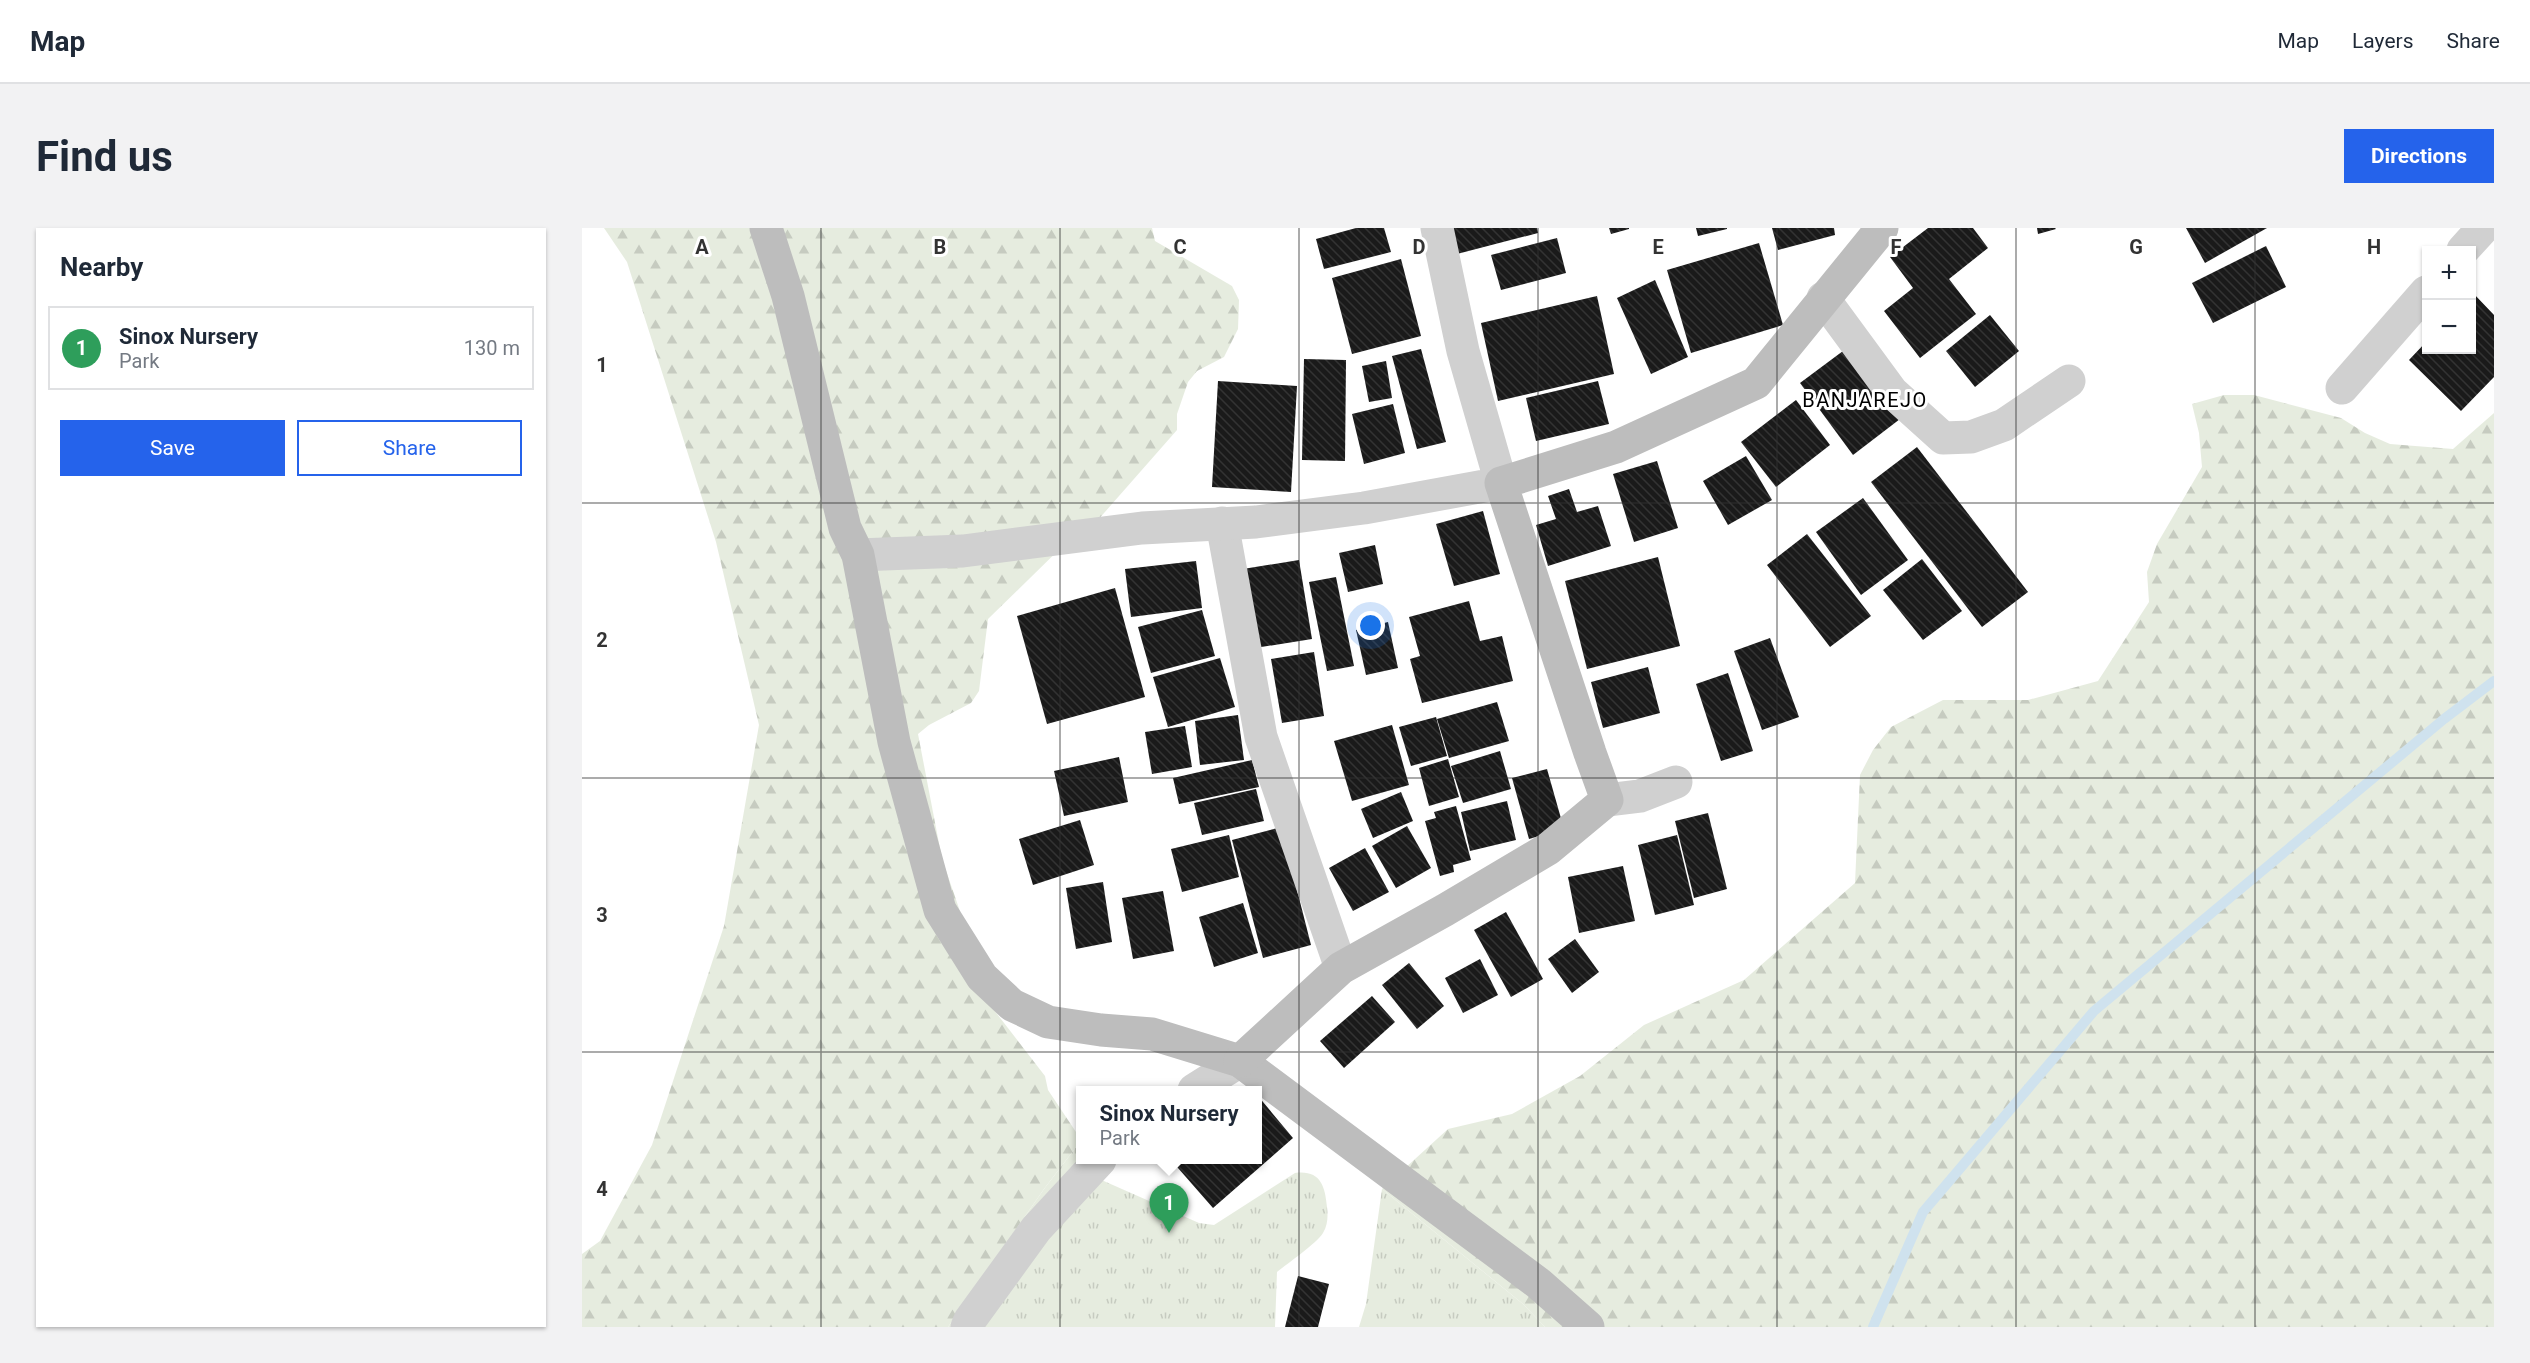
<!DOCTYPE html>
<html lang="en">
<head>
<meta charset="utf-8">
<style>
  :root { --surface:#fff; --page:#f2f2f3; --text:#1f2937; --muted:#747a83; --line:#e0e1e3; --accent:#2563eb }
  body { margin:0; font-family:Roboto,sans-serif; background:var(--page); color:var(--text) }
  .controls { position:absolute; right:18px; top:18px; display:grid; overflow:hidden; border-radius:0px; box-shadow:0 2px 4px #0004 }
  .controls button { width:54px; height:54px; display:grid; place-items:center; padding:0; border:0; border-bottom:2px solid var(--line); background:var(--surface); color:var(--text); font:30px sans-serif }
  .you { position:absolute; left:789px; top:398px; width:21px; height:21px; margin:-15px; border:4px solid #fff; border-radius:50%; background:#1a73e8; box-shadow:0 0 0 9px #1a73e833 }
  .badge { display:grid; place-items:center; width:39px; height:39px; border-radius:50%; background:var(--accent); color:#fff; font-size:20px; font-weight:700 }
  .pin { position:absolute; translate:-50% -50px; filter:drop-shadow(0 2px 3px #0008) }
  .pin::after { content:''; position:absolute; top:32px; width:21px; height:18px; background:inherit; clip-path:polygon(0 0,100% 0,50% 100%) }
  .popup { position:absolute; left:494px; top:858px; width:186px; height:78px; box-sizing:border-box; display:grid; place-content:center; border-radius:0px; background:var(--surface); filter:drop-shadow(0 2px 4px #0005); font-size:20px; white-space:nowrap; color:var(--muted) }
  .popup b { font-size:22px; color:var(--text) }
  .popup::after { content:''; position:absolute; left:50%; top:100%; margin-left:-12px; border:12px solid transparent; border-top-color:var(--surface) }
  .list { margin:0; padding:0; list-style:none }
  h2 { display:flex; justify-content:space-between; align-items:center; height:78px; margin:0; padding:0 24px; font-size:26px }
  h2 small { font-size:20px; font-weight:400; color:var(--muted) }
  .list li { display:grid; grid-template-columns:39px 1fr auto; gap:18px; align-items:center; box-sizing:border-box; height:84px; margin:0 12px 12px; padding:0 12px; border:2px solid var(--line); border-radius:0px }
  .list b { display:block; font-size:22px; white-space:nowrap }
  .list p { margin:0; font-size:20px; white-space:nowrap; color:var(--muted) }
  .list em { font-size:20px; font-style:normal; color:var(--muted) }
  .actions { display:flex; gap:12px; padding:18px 24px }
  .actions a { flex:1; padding:14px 0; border:2px solid var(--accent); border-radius:0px; text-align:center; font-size:21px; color:var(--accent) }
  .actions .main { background:var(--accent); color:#fff }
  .map { position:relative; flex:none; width:1912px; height:1099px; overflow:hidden; border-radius:0px }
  header { display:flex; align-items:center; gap:36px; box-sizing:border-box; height:84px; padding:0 30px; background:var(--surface); border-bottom:2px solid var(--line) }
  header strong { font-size:28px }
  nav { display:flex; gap:33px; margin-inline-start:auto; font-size:21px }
  .intro { display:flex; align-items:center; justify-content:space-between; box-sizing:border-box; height:144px; padding:0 36px }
  h1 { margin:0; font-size:42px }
  .button { padding:15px 27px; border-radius:0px; background:var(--accent); color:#fff; font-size:21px; font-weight:700 }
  main { display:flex; gap:36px; padding:0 36px }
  aside { flex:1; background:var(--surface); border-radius:0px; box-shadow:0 2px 4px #0004 }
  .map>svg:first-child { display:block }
</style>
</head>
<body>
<header>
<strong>Map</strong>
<nav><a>Map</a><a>Layers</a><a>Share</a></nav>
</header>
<div class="intro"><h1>Find us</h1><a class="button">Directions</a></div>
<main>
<aside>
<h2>Nearby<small></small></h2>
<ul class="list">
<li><span class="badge" style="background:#2e9e5b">1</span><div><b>Sinox Nursery</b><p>Park</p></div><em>130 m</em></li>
</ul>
<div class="actions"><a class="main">Save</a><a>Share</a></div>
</aside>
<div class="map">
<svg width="1912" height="1099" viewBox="0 0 1912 1099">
  <defs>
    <pattern id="forest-firs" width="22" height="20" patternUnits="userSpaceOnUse" patternTransform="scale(1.5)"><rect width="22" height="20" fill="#e6ecdf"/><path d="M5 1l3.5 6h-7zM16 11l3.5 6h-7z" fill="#c6cbc0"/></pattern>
    <pattern id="park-tufts" width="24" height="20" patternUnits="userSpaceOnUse" patternTransform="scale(1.5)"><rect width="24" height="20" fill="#e6ecdf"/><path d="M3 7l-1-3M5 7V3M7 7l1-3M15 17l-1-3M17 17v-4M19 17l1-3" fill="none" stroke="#c6cbc0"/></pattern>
    <pattern id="building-back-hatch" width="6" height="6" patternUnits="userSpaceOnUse" patternTransform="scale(1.5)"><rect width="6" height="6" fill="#1a1a1a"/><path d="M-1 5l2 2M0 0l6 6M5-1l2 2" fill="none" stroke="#333"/></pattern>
  </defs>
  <rect width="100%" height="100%" fill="#fff"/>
  <g fill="url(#forest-firs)">
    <path d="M22 0H570L573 13 650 58 657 72 656 101 642 129 615 143 606 154 595 186V202L508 301 494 305 406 391 397 463 389 475 347 497 336 506 360 631 412 782 463 848 466 862 498 910V914L462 961 366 1099H0V1026L18 1013 70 917 142 698 177 497 134 314 45 34Z"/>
    <path d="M1642 167H1672L1759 190 1783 205 1808 216 1871 221 1912 185V1099H963L941 1076 800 961 866 901 930 886 998 848 1062 797 1162 752 1273 655 1278 547 1291 522 1309 499 1361 472H1446L1516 453 1567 374 1565 344 1575 316 1620 239 1617 205 1610 176Z"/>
  </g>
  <g fill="url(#park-tufts)">
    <path d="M498 914V932L515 950 617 995 632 997 713 945C738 942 743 957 745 979 746 988 746 997 741 1005 734 1016 706 1035 695 1044L693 1099H366L462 961Z"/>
    <path d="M800 961 941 1076 963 1099H777L784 1076Z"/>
  </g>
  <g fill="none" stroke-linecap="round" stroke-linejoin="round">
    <path stroke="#cfe2ee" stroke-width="10" d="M1291 1099 1341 984 1512 783 1862 491 1912 453"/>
  </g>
  <g fill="url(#building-back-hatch)">
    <path d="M774 0H802L809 24 742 41 734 11Z"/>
    <path d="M868 0H955L956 5 875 26Z"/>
    <path d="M1027 0H1047V1L1029 6Z"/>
    <path d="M1114 0H1145V1L1116 8Z"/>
    <path d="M1190 0H1252L1253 7 1196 22Z"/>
    <path d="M1346 0H1391L1406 20 1367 51 1394 86 1338 130 1302 83 1331 60 1308 29Z"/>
    <path d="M1455 0H1473L1474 1 1456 6Z"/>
    <path d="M1604 0H1685L1623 35Z"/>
    <path d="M975 10 984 45 919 62 909 27Z"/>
    <path d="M1177 15 1201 97 1109 125 1085 42Z"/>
    <path d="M1684 18 1704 59 1631 95 1610 55Z"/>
    <path d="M819 31 839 108 770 126 750 50Z"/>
    <path d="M1073 52 1106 129 1069 146 1035 70Z"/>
    <path d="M1892 66 1912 87V149L1879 183 1827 132 1844 114V122H1890V68Z"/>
    <path d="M1015 68 1032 146 916 173 899 95Z"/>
    <path d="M1408 87 1437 123 1393 159 1364 123Z"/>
    <path d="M1265 120 1318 191 1271 227 1218 155Z"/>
    <path d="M839 121 864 214 835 221 810 128Z"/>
    <path d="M722 131 764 132 763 233 720 232Z"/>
    <path d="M804 133 810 170 787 174 780 138Z"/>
    <path d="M636 153 715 158 709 264 630 259Z"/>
    <path d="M1016 153 1027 196 954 213 944 170Z"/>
    <path d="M1214 172 1248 217 1194 259 1159 214Z"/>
    <path d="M811 176 823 225 782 236 770 186Z"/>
    <path d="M1335 219 1446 364 1400 399 1289 254Z"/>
    <path d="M1164 228 1190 272 1146 297 1121 253Z"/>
    <path d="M1075 233 1096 300 1052 314 1031 246Z"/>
    <path d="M987 261 995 284 1016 278 1029 318 966 338 954 297 974 291 966 268Z"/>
    <path d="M1281 270 1326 332 1279 367 1234 304Z"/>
    <path d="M901 283 918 346 872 358 854 296Z"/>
    <path d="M1225 306 1289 388 1248 419 1185 337Z"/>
    <path d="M793 317 801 356 766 364 757 325Z"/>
    <path d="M1076 329 1098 418 1005 441 983 353Z"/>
    <path d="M1340 331 1380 383 1341 412 1301 362Z"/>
    <path d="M717 332 730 411 673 420 661 341Z"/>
    <path d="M614 333 620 380 549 389 543 341Z"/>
    <path d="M754 349 772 438 745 443 727 354Z"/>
    <path d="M533 360 563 469 465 496 435 388Z"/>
    <path d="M887 373 898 413 920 408 931 453 840 475 828 431 838 428 827 389Z"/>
    <path d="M620 382 633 428 569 445 556 399Z"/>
    <path d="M806 394 816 440 784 447 774 402Z"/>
    <path d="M1188 410 1217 489 1180 502 1152 423Z"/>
    <path d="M732 424 742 488 700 495 689 431Z"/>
    <path d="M638 430 653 479 586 499 571 449Z"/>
    <path d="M1066 439 1078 485 1021 500 1009 454Z"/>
    <path d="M1146 445 1171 523 1139 533 1114 456Z"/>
    <path d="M915 474 927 513 867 530 855 491Z"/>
    <path d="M656 487 662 532 618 537 613 493Z"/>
    <path d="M854 489 865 528 829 538 817 499Z"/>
    <path d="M810 497 827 557 770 573 752 513Z"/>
    <path d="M603 498 610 539 570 546 563 504Z"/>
    <path d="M918 523 929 561 881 575 869 538Z"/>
    <path d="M537 529 546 574 482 588 472 543Z"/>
    <path d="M866 531 877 569 847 578 837 540Z"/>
    <path d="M670 532 677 559 597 576 591 550Z"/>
    <path d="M965 541 982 601 947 611 930 550Z"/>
    <path d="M674 561 682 593 620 607 612 575Z"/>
    <path d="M819 564 831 593 791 610 779 581Z"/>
    <path d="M925 573 934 612 888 623 879 584Z"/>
    <path d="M874 578 889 632 871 637 872 644 858 648 843 593 854 590 852 584Z"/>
    <path d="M1126 585 1145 661 1112 670 1093 593Z"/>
    <path d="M498 592 512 637 451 657 437 611Z"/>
    <path d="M825 598 849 640 814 660 790 618Z"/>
    <path d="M699 599 729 717 681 730 650 612Z"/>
    <path d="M647 607 657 649 600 664 589 621Z"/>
    <path d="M1095 607 1112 677 1073 687 1056 617Z"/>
    <path d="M783 620 807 664 771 683 747 640Z"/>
    <path d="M1041 638 1053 693 997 705 986 649Z"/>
    <path d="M521 654 530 714 494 721 484 660Z"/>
    <path d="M581 663 592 723 551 731 540 670Z"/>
    <path d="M661 675 676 725 632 739 617 689Z"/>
    <path d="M924 684 961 751 929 769 892 702Z"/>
    <path d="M993 711 1017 744 990 765 966 731Z"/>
    <path d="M898 731 916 767 881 785 863 750Z"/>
    <path d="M827 735 862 778 835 801 800 757Z"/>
    <path d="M790 768 813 794 762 840 738 813Z"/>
    <path d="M676 868 711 910 631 980 589 932H676Z"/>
    <path d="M716 1048 747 1056 736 1099H703Z"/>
  </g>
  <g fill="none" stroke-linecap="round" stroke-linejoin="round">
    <g stroke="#d0d0d0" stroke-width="33">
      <path d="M1881 22 1901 0"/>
      <path d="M1241 70 1310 164 1361 210 1389 209 1422 197 1487 153"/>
      <path d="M1760 160 1844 64"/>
      <path d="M640 295 679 509 759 740"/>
      <path d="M276 327 381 323 560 300 674 294 782 280 919 255 881 123 855 0"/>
      <path d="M1025 572 1058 568 1094 554"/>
      <path d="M612 862 658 833"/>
      <path d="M385 1099 388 1092 454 1001 518 932"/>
    </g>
    <g stroke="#bdbdbd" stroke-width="33">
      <path d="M184 0 206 68 263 300 276 327 312 514 358 682 400 749 430 777 466 794 519 802 570 806 658 833 956 1055 1006 1099"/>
      <path d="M658 833 759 740 863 682 966 621 1025 572 1008 525 919 255 1034 219 1174 155 1300 0"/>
    </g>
  </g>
  <path fill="none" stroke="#333" stroke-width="1.5" stroke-opacity="0.55" d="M239 0V1099M478 0V1099M717 0V1099M956 0V1099M1195 0V1099M1434 0V1099M1673 0V1099M0 275H1912M0 550H1912M0 824H1912"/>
  <g text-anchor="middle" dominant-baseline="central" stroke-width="6" stroke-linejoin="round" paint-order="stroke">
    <g font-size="20" letter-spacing="1.5" fill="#000" stroke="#fff">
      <text x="1283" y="172">BANJAREJO</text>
    </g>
  </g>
  <g font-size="20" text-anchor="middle" font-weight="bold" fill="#333" stroke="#fff" stroke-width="6" stroke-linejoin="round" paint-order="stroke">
    <text x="120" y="26">A</text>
    <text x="358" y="26">B</text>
    <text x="598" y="26">C</text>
    <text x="837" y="26">D</text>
    <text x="1076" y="26">E</text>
    <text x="1314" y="26">F</text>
    <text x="1554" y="26">G</text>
    <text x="1792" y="26">H</text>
    <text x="20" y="144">1</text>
    <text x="20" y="419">2</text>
    <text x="20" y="694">3</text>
    <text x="20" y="968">4</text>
  </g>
</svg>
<div class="controls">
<button>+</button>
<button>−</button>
</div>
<div class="you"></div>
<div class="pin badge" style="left:587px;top:1005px;background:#2e9e5b">1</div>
<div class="popup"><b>Sinox Nursery</b>Park</div>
</div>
</main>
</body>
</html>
